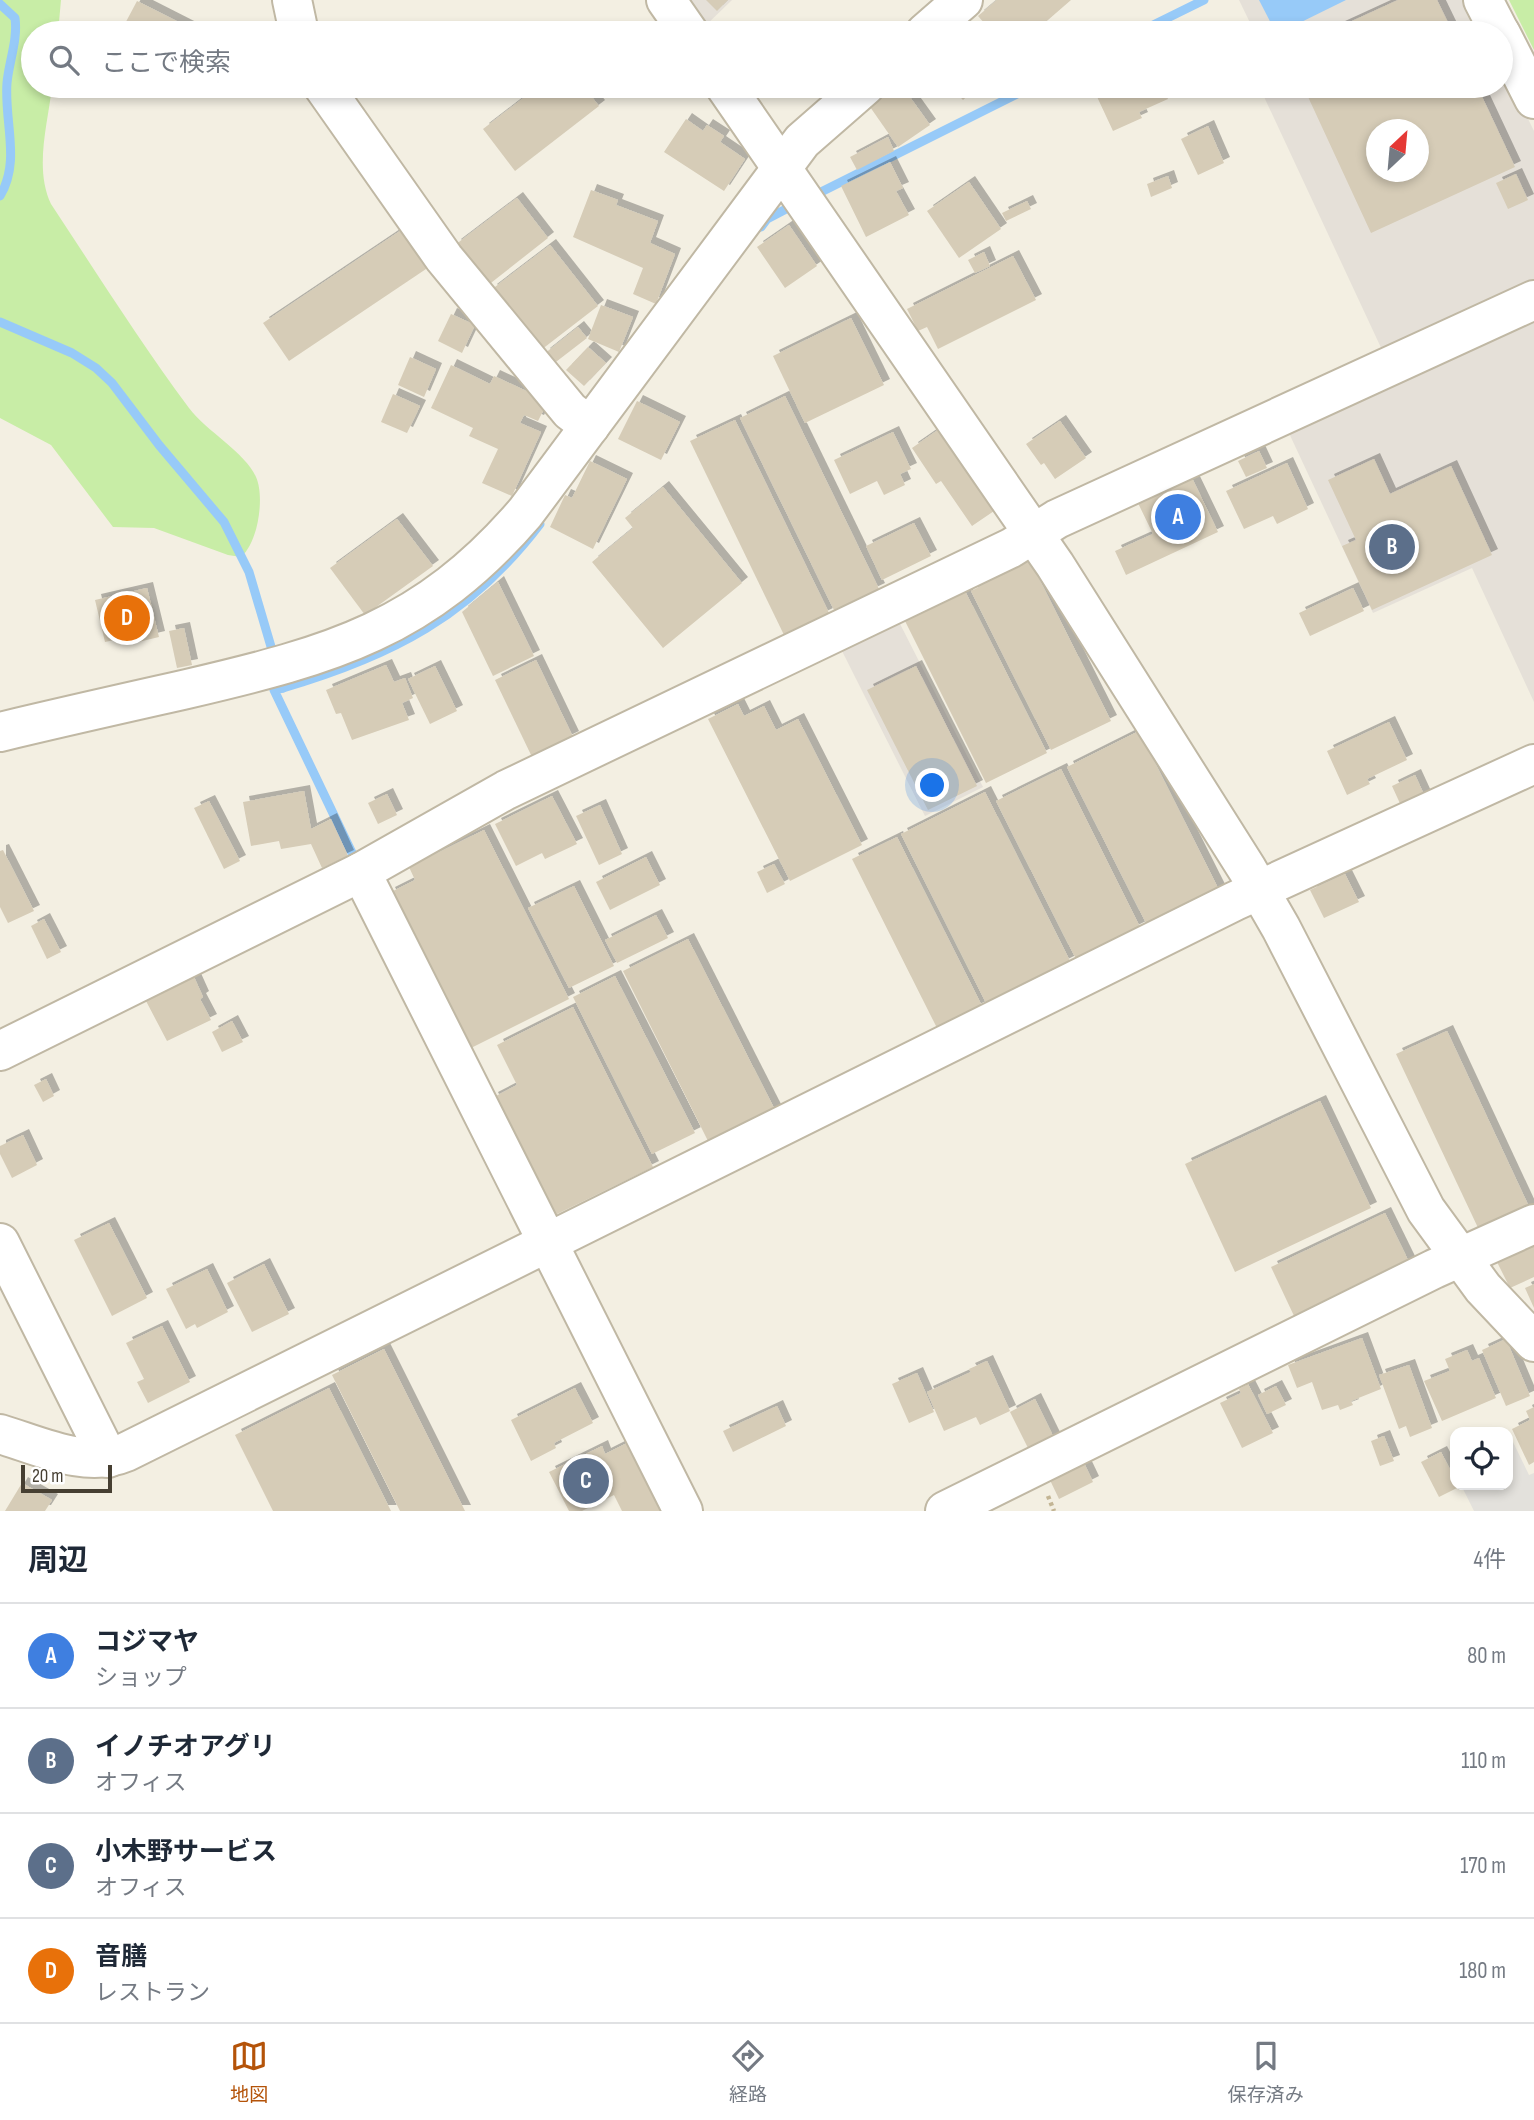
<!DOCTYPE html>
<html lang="ja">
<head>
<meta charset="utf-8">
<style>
  :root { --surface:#fff; --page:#f2f2f3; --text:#1f2937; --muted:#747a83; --line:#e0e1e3; --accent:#b45309 }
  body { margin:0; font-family:"Sofia Sans Condensed","Noto Sans JP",sans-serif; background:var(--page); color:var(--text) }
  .controls { position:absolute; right:21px; bottom:21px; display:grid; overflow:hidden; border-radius:14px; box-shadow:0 4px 10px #0003 }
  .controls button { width:63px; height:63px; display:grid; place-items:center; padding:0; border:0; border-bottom:2px solid var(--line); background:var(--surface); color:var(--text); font:35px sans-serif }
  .compass { position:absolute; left:1366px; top:119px; width:63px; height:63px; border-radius:50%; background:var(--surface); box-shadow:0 4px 10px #0003; rotate:26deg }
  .scale { position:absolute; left:21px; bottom:18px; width:91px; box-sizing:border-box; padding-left:7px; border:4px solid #463f32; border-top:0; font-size:19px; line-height:24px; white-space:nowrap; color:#463f32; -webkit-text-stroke:5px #fff; paint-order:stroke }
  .you { position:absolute; left:933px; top:786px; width:24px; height:24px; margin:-18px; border:5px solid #fff; border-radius:50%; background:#1a73e8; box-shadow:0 0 0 10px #1a73e833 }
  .badge { display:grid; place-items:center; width:46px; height:46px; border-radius:50%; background:var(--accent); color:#fff; font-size:23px; font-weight:700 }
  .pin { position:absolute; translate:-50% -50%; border:4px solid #fff; box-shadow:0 2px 7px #0006 }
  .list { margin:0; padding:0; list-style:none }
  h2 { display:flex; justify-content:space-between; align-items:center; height:91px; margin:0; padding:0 28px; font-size:30px }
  h2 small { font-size:23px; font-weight:400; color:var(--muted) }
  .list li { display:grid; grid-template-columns:46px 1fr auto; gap:21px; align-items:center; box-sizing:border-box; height:105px; padding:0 28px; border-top:2px solid var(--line) }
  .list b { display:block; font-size:26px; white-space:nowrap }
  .list p { margin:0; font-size:23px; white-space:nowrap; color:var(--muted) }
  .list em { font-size:23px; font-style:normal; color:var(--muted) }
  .icon { flex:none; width:38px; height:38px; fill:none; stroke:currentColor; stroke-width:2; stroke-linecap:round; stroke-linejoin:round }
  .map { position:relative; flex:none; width:1534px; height:1511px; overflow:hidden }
  .search { position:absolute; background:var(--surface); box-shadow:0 4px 10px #0003; left:21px; right:21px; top:21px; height:77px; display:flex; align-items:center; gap:18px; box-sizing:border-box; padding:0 24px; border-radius:38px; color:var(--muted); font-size:26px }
  .sheet { height:511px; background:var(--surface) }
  nav { display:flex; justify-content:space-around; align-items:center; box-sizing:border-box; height:98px; border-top:2px solid var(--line); background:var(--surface); font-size:19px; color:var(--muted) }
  nav a { display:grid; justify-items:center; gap:4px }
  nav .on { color:var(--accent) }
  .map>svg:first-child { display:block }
</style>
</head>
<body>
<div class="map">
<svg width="1534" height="1511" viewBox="0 0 1534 1511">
  <defs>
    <filter id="shadow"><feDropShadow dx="6" dy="-6" stdDeviation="0" flood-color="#0004"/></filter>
  </defs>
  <rect width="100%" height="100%" fill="#f3efe2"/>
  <g fill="#e5e0d8" fill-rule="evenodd">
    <path d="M686 0H732L704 27Z"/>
    <path d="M1239 0H1468L1485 33H1255Z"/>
    <path d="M1501 64 1534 131V282L1383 352 1259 86H1501ZM1376 130H1418V172H1376Z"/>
    <path d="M1534 317V702L1472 568 1373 613 1288 431Z"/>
    <path d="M898 620 983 787 925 816 840 647Z"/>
  </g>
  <g fill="#c8eda6">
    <path d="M0 0H61L58 33H33V86H52C48 124 34 168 51 204 96 272 140 342 189 408 206 431 245 452 256 477 265 497 258 543 241 557L228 555 154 528 113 527 51 445 0 418Z"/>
    <path d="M1509 0H1534V50Z"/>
  </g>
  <path fill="#e3e1dc" d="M1513 1442 1529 1475 1534 1473V1511H1474L1461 1485H1508V1444Z"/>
  <path fill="#97caf8" d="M1259 0H1346L1279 33H1276Z"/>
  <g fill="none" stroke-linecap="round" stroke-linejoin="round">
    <g stroke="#97caf8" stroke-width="9">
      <path d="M0 4 15 18C18 40 9 61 7 83 4 122 21 161 0 196"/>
      <path d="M1137 33 1204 0"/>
      <path d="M821 192 1033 86"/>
      <path d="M761 227 767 219 788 208"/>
      <path d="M0 322 72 353 96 368 112 383 159 445 224 522 249 572 272 650"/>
      <path d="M282 685 283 688C392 656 470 616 540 524"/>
      <path d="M283 688 274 690 353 855"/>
    </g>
  </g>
  <g fill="#d6ccb7" fill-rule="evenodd" filter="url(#shadow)">
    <path d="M706 0H728L717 11Z"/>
    <path d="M997 0H1071L1033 33H993L978 16Z"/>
    <path d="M1398 0H1437L1453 33H1326Z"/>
    <path d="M137 1 200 33H120Z"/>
    <path d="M539 86H583L599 106 515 171 483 129Z"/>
    <path d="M895 86H902L930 125 898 147 868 104Z"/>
    <path d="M950 86H978L963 100Z"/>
    <path d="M1092 86H1162L1168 99 1139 112 1142 118 1113 131Z"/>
    <path d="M1303 86H1477L1515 167 1371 233ZM1376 130H1418V172H1376Z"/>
    <path d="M686 119 703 131 707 125 724 136 720 142 745 159 724 191 664 152Z"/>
    <path d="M1208 126 1224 163 1198 175 1181 139Z"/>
    <path d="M888 137 894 151 857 170 850 157Z"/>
    <path d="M890 162 903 188 896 191 909 215 866 237 841 186Z"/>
    <path d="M1516 174 1528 200 1508 209 1496 183Z"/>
    <path d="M1168 176 1172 188 1151 197 1147 184Z"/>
    <path d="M969 182 1001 229 959 258 927 211Z"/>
    <path d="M591 190 618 200 616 205 658 221 650 243 675 254 656 304 633 294 643 268 573 237Z"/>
    <path d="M517 198 548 238 487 286 455 245Z"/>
    <path d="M1027 201 1031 209 1006 221 1002 213Z"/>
    <path d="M789 225 817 266 785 288 757 247Z"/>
    <path d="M403 229 429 267 289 361 263 323Z"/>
    <path d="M550 245 598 306 541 350 491 290Z"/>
    <path d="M984 252 990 266 975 273 968 260Z"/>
    <path d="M1013 256 1036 300 938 349 927 327 918 331 907 309Z"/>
    <path d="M601 305 633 317 619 352 588 339Z"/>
    <path d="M451 314 475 325 462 353 438 341Z"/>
    <path d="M851 318 884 385 805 423 773 356Z"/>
    <path d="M578 327 587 338 552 365 544 354Z"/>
    <path d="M588 347 606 363 584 386 566 370Z"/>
    <path d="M410 357 436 369 424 397 398 385Z"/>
    <path d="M451 365 490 384 494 376 548 401 538 421 524 415 520 423 541 432 512 496 482 483 498 449 469 436 473 428 431 408Z"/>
    <path d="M393 394 420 406 407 433 381 422Z"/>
    <path d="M785 396 879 589 834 610 740 418Z"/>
    <path d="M637 401 680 422 661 460 618 439Z"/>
    <path d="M735 420 829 613 784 635 690 441Z"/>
    <path d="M1060 421 1086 458 1055 479 1044 463 1041 465 1026 444Z"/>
    <path d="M938 430 994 511 972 526 941 481 936 484 912 448Z"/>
    <path d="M893 432 911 469 900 474 905 485 884 495 877 481 850 494 834 460Z"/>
    <path d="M1259 451 1267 468 1246 477 1238 461Z"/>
    <path d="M1374 459 1390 494 1451 466 1492 555 1372 610 1342 546 1356 540 1328 480Z"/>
    <path d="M590 461 627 479 593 549 550 527 565 495 572 498Z"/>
    <path d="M1287 463 1308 509 1277 524 1273 516 1244 529 1226 491Z"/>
    <path d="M1191 476 1218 532 1126 575 1115 551 1153 534 1137 501Z"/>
    <path d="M663 487 742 583 663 648 592 562 633 528 625 518Z"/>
    <path d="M397 519 433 566 365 615 330 568Z"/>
    <path d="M914 523 931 556 882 580 866 546Z"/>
    <path d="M1030 561 1111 721 1051 750 971 591Z"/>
    <path d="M498 582 534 656 493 676 462 612Z"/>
    <path d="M147 588 159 637 130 644 128 637 105 642 95 600Z"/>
    <path d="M1353 588 1364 611 1310 636 1299 613Z"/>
    <path d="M965 591 1047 753 986 783 905 621Z"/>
    <path d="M184 628 192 665 177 668 169 631Z"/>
    <path d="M536 660 573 737 532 757 495 680Z"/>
    <path d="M386 665 394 682 405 678 413 698 402 703 409 720 352 740 341 713 336 714 326 690Z"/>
    <path d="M435 666 457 711 430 724 408 679Z"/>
    <path d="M916 666 977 786 928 810 867 690Z"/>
    <path d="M738 704 744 716 764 706 776 730 798 719 862 845 790 881 708 719Z"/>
    <path d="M1389 722 1407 760 1367 779 1370 784 1347 795 1327 751Z"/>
    <path d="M1139 731 1219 890 1147 925 1067 767Z"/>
    <path d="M1061 769 1140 927 1076 959 996 801Z"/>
    <path d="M1415 775 1426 799 1403 810 1392 786Z"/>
    <path d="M304 791 311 829 331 819 348 856 322 868 311 844 281 849 279 841 251 846 243 802Z"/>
    <path d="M985 792 1070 961 986 1003 901 834Z"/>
    <path d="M387 794 397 815 378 824 368 803Z"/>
    <path d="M552 796 577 844 545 859 542 853 516 866 495 824Z"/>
    <path d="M209 801 240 861 224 869 194 808Z"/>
    <path d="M600 805 622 854 599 865 576 816Z"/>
    <path d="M484 830 569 999 467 1050 389 893 415 880 409 867Z"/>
    <path d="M897 837 982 1006 937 1028 852 859Z"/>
    <path d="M3 850 34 911 8 923 0 907V851Z"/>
    <path d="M646 857 660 885 610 910 596 882Z"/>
    <path d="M774 864 785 884 767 893 757 872Z"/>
    <path d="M1345 874 1359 902 1324 918 1310 890Z"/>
    <path d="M574 886 614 966 569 988 528 908Z"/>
    <path d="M656 915 668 938 617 963 605 940Z"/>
    <path d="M44 919 61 952 47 959 31 926Z"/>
    <path d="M688 939 775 1110 709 1143 623 971Z"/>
    <path d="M615 976 695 1133 652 1154 573 997Z"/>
    <path d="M194 977 203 997 200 999 211 1020 167 1041 146 1001Z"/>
    <path d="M573 1007 653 1167 551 1217 492 1098 517 1085 497 1045Z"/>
    <path d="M232 1021 243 1042 222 1052 212 1032Z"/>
    <path d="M1447 1031 1530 1209 1480 1232 1396 1054Z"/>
    <path d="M46 1079 54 1096 43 1102 34 1085Z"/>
    <path d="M1320 1101 1371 1208 1235 1272 1185 1164Z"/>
    <path d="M23 1135 37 1165 12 1178 0 1154V1146Z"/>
    <path d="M1385 1213 1410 1264 1295 1318 1271 1267Z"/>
    <path d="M109 1223 147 1298 112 1316 74 1240Z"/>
    <path d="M1534 1245V1277L1510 1288 1497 1262Z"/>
    <path d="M264 1264 289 1314 252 1332 227 1283Z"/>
    <path d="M207 1269 228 1312 197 1328 195 1324 186 1329 166 1289Z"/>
    <path d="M1534 1284V1308L1525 1288Z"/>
    <path d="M162 1326 190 1382 148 1403 137 1382 144 1379 126 1343Z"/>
    <path d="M1362 1338 1381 1389 1351 1401 1353 1405 1340 1410 1338 1405 1322 1410 1312 1382 1297 1388 1288 1365Z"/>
    <path d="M1506 1339 1530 1396 1506 1406 1482 1350Z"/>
    <path d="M384 1349 465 1511H400L332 1375Z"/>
    <path d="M1467 1350 1472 1361 1479 1358 1496 1398 1442 1421 1424 1381 1450 1371 1445 1359Z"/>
    <path d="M987 1361 1010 1411 980 1425 976 1417 944 1431 927 1392 971 1372 969 1369Z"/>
    <path d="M1409 1365 1432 1428 1410 1437 1406 1426 1399 1429 1379 1375Z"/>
    <path d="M917 1373 934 1412 909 1423 892 1384Z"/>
    <path d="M1248 1384 1273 1433 1242 1448 1220 1403 1241 1393 1239 1389Z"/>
    <path d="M1276 1386 1286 1405 1267 1414 1258 1395Z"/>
    <path d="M329 1388 391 1511H273L235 1435Z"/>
    <path d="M575 1388 593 1423 554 1443 556 1448 531 1461 511 1420Z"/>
    <path d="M1035 1399 1055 1440 1030 1452 1010 1412Z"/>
    <path d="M777 1406 786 1426 733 1452 723 1431Z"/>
    <path d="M1534 1407V1462L1529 1465 1512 1429 1530 1420 1526 1411Z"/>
    <path d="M1384 1436 1394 1461 1380 1466 1371 1441Z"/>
    <path d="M627 1443 661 1511H622L614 1495 582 1511H569L549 1472 602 1446 605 1454Z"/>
    <path d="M1441 1452 1459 1487 1439 1497 1421 1462Z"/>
    <path d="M1083 1461 1093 1482 1059 1499 1049 1478Z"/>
    <path d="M22 1483 52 1500 45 1511H5Z"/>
  </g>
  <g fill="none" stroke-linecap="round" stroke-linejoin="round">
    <g stroke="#c0b8a4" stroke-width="42">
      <g id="minor">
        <path d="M292 0 299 33"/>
        <path d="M666 0 689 33"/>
        <path d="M1483 0 1500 33"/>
        <path d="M925 33 963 0"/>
        <path d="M1501 34 1534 99"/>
        <path d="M323 86 444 258 570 411 590 426"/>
        <path d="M725 86 1055 565 1247 869 1281 928 1426 1210 1483 1288 1534 1342"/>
        <path d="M0 732C62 717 125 703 187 689 332 655 424 630 525 513L802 141 865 86"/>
        <path d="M361 872 683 1511"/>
        <path d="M0 1051 361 872 506 790 1011 548 1057 519 1534 300"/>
        <path d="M0 1243 108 1458"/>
        <path d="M0 1434C40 1446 86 1469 126 1452L1235 901 1534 764"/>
        <path d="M945 1511 1434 1269 1534 1224"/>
      </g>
    </g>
    <path stroke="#c3b594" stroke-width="4.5" stroke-dasharray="3.5 3.5" stroke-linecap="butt" d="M1048 1496 1054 1511"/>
    <use href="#minor" stroke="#fff" stroke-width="38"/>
  </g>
</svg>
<div class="controls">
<button><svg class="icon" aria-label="locate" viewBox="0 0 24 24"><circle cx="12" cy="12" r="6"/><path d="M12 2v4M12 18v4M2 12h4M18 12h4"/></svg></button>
</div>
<svg class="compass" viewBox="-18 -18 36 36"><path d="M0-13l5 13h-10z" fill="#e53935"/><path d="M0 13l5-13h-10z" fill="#747a83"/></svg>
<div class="scale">20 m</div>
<div class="you"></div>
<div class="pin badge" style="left:1178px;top:517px;background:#3f7fe0">A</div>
<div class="pin badge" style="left:1392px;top:547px;background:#5c6f8a">B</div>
<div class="pin badge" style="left:586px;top:1481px;background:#5c6f8a">C</div>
<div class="pin badge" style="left:127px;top:618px;background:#e8710a">D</div>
<div class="search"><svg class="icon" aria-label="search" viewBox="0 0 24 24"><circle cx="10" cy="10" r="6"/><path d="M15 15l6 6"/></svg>ここで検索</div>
</div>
<section class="sheet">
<h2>周辺<small>4件</small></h2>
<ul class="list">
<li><span class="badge" style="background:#3f7fe0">A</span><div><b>コジマヤ</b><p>ショップ</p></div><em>80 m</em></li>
<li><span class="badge" style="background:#5c6f8a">B</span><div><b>イノチオアグリ</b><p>オフィス</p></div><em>110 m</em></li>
<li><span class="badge" style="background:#5c6f8a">C</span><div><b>小木野サービス</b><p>オフィス</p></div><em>170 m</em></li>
<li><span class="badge" style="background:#e8710a">D</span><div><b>音膳</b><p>レストラン</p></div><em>180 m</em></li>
</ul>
</section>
<nav>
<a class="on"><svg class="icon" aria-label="map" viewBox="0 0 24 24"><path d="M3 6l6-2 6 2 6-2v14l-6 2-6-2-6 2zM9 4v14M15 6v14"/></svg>地図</a>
<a><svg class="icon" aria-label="directions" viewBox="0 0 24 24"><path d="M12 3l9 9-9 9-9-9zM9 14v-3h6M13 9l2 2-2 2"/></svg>経路</a>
<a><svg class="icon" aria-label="saved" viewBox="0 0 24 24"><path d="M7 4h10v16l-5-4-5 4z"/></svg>保存済み</a>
</nav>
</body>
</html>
